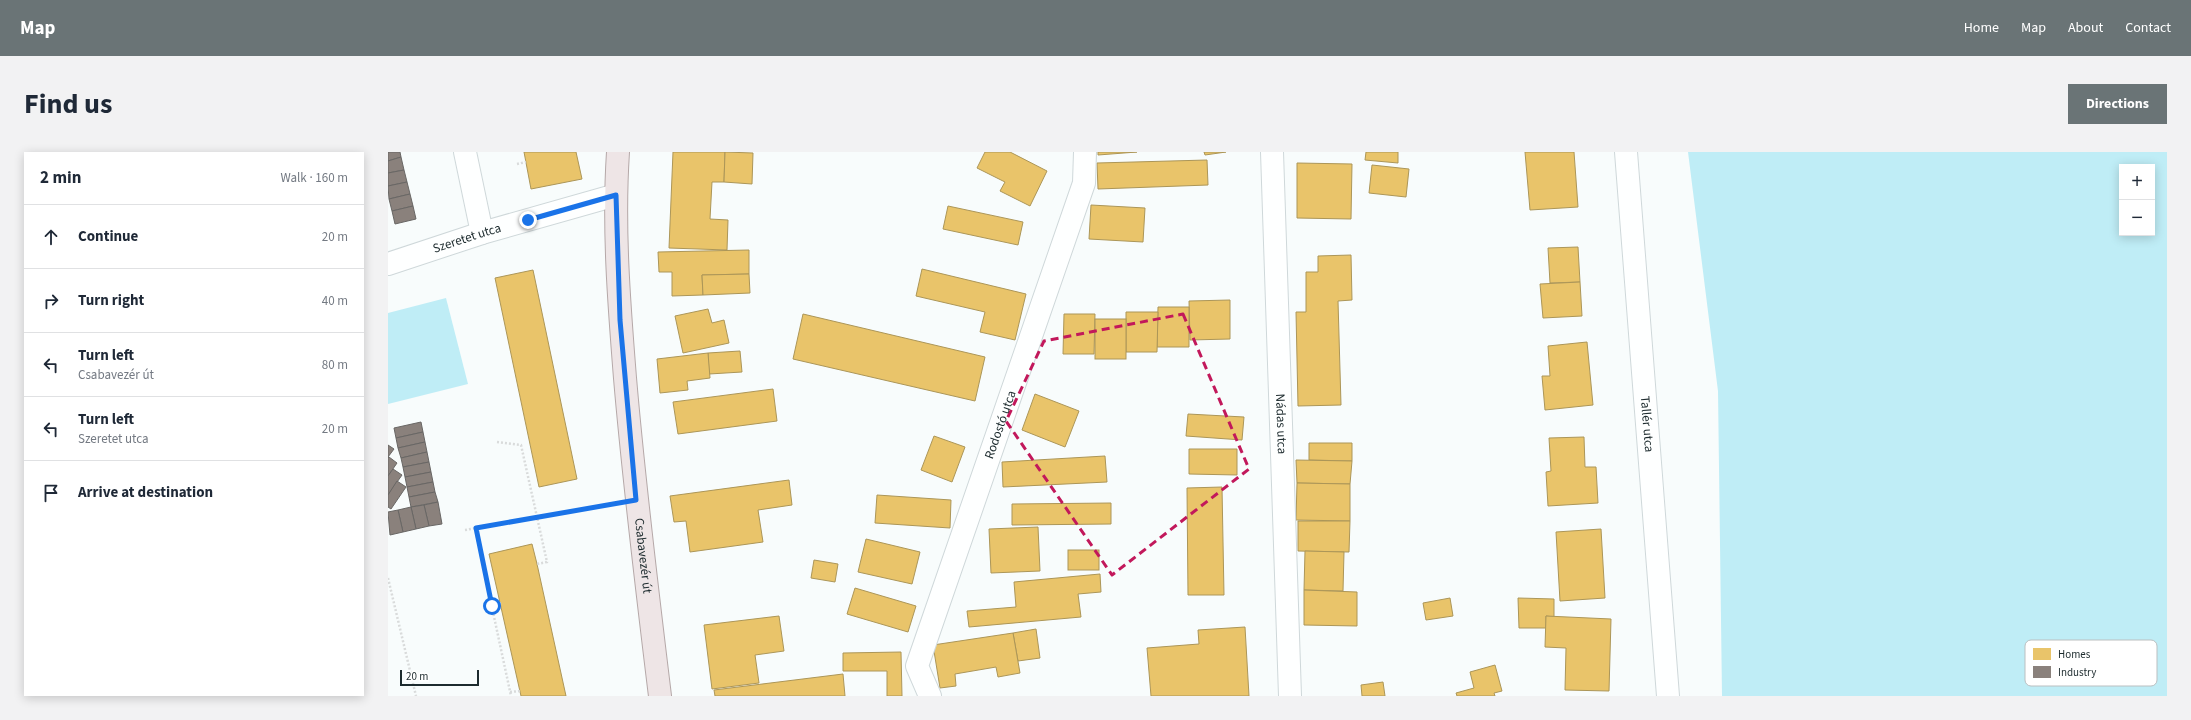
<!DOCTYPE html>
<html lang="en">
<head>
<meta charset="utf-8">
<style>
  :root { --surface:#fff; --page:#f2f2f3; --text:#1f2937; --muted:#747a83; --line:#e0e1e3; --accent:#6a7476 }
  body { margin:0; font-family:"Source Sans 3",sans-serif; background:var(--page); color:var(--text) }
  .controls { position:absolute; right:12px; top:12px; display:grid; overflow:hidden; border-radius:0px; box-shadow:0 2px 10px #0003 }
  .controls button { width:36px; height:36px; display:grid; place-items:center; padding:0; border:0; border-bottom:1px solid var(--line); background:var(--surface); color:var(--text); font:20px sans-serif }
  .scale { position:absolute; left:12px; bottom:10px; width:79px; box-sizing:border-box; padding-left:4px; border:2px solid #1d2b2e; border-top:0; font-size:11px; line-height:14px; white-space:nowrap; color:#1d2b2e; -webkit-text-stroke:3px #fff; paint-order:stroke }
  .stop { position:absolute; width:12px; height:12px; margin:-9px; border:3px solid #1a73e8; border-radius:50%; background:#fff }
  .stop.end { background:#1a73e8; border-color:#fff; box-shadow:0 1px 4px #0008 }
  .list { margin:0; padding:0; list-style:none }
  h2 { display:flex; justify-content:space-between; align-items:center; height:52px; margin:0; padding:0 16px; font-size:17px }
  h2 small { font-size:13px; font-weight:400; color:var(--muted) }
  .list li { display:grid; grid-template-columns:26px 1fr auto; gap:12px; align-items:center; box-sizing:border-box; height:64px; padding:0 16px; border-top:1px solid var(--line) }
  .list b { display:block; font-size:15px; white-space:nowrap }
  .list p { margin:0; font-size:13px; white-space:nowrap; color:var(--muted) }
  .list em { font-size:13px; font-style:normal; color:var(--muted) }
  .icon { flex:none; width:22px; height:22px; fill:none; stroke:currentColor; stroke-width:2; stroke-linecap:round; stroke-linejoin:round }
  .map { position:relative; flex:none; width:1779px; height:544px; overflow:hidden; border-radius:0px }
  header { display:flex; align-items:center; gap:24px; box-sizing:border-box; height:56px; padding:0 20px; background:var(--accent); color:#fff }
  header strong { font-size:19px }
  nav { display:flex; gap:22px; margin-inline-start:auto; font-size:14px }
  .intro { display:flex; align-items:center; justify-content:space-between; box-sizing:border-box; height:96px; padding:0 24px }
  h1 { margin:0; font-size:28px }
  .button { padding:10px 18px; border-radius:0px; background:var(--accent); color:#fff; font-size:14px; font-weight:700 }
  main { display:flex; gap:24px; padding:0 24px }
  aside { flex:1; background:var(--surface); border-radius:0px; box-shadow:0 2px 10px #0003 }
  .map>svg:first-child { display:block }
</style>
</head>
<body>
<header>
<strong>Map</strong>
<nav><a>Home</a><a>Map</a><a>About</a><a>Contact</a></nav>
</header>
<div class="intro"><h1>Find us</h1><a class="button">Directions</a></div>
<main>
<aside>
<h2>2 min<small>Walk · 160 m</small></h2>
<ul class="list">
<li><svg class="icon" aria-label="ahead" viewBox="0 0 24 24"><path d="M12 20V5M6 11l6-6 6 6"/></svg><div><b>Continue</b></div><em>20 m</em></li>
<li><svg class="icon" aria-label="right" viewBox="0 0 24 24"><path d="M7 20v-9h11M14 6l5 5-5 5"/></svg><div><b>Turn right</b></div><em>40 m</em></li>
<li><svg class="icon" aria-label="left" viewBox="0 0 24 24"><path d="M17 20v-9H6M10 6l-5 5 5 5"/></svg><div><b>Turn left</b><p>Csabavezér út</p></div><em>80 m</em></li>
<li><svg class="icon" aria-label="left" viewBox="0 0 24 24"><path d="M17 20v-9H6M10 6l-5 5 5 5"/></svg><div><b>Turn left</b><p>Szeretet utca</p></div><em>20 m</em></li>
<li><svg class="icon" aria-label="arrive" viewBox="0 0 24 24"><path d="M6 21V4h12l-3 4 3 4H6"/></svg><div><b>Arrive at destination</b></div></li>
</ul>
</aside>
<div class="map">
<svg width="1779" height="544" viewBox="0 0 1779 544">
  <rect width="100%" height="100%" fill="#f8fcfc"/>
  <g fill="#bfedf6" fill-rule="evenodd">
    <path d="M1300 0H1779V544H1334L1330 239ZM1734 15H1764V81H1734Z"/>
    <path d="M58 146 80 232 0 252V161Z"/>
  </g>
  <g fill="#e9c46a" stroke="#ac9658">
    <path d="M136 0H188L194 27 143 37Z"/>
    <path d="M285 0H337L336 30H324L322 67 340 68 339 98 281 96Z"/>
    <path d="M337 0 365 1 364 32 336 30Z"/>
    <path d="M597 0H622L659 19 642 54 612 39 617 30 589 16Z"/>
    <path d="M710 0H749L710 3Z"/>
    <path d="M816 0H838L817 3Z"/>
    <path d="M978 0H1010V11L977 8Z"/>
    <path d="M1137 0H1186L1190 55 1142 58Z"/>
    <path d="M819 8 820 33 710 37 709 11Z"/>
    <path d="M909 11 964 12 963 67 909 66Z"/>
    <path d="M984 13 1021 17 1018 45 981 41Z"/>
    <path d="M703 53 757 56 755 90 701 87Z"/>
    <path d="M560 54 635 70 630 93 555 77Z"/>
    <path d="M1190 95 1192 130 1162 131 1160 96Z"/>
    <path d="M361 98V122L314 123 315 143 284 144V120H271L270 100Z"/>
    <path d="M963 103 964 148 950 149 953 253 910 254 908 160H918V120H930V104Z"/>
    <path d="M534 117 638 142 627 188 592 180 597 160 528 144Z"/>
    <path d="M145 118 189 327 151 335 107 126Z"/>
    <path d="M361 122 362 141 315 143 314 123Z"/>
    <path d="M1192 130 1194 164 1155 166 1152 132Z"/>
    <path d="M842 148V187L802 188 801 149Z"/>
    <path d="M770 155H801V195H769Z"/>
    <path d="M320 157 324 171 336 168 341 191 295 201 287 164Z"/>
    <path d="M738 160H770L769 200H738Z"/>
    <path d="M415 162 597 205 587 249 405 207Z"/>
    <path d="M676 162H707L706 202H675Z"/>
    <rect x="707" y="167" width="31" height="40"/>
    <path d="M1199 190 1205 253 1157 258 1154 224H1162L1160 194Z"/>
    <path d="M352 199 354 220 321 222 320 201Z"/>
    <path d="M320 201 322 226 299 229 300 238 272 241 269 207Z"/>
    <path d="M385 237 389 269 290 282 285 250Z"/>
    <path d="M647 242 691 259 677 295 634 278Z"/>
    <path d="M800 262 856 265 854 288 798 284Z"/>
    <path d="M546 284 577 295 564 330 533 318Z"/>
    <path d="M1196 285 1197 315H1208L1210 351 1160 354 1158 320 1163 319 1161 286Z"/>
    <path d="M921 291H964V309L921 308Z"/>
    <path d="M801 297H849V323L801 322Z"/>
    <path d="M717 304 719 330 615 335 614 310Z"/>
    <path d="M908 308 964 309 962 332 909 331Z"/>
    <path d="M401 328 404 353 370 358 375 390 302 400 298 369 286 370 282 344Z"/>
    <path d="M909 331 962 332V369L908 368Z"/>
    <path d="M834 335 836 443H800L799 336Z"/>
    <path d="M489 343 563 348 562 376 487 371Z"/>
    <path d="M723 351V372L624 373V352Z"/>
    <path d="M910 369H962L961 400 910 399Z"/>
    <path d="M650 375 652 419 603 421 601 377Z"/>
    <path d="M1213 377 1217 446 1172 449 1168 380Z"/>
    <path d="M478 387 532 400 524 432 470 420Z"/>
    <path d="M144 392 149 412 178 544H133L101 402Z"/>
    <rect x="680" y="398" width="31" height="20"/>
    <path d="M917 399 956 400 955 439 916 438Z"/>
    <path d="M426 408 450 412 447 430 423 426Z"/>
    <path d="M712 422 713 440 690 442 693 465 581 475 579 459 628 455 626 430Z"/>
    <path d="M467 436 528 454 520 480 459 462Z"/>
    <path d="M916 438 969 440V474L916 473Z"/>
    <path d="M1062 446 1065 464 1038 468 1035 451Z"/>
    <path d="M1130 446 1166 447V465L1158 464V476H1131Z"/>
    <path d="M391 464 396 499 367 503 371 531 324 537 316 473Z"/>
    <path d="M1158 464 1223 467 1221 539 1177 538 1178 496 1157 495Z"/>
    <path d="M857 475 861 544H763L759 496 811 492 810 478Z"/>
    <path d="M648 477 652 506 630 509 625 481Z"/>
    <path d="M625 481 632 521 610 525 608 515 567 522 568 534 552 536 545 493Z"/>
    <path d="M513 500 514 544H499V519H455V501Z"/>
    <path d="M1107 513 1114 539 1106 541 1107 544H1069L1068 541 1086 536 1082 520Z"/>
    <path d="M455 522 457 544H327L326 538Z"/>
    <path d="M995 530 997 544H974L973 533Z"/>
  </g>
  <g fill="#8a817c" stroke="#696765">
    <path d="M0 0H12L13 5 0 9Z"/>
    <path d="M13 5 16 18 0 21V9Z"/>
    <path d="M16 18 19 30 0 34V21Z"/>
    <path d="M19 30 22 42 1 47 0 34Z"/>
    <path d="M22 42 25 54 4 59 1 47Z"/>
    <path d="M25 54 28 67 7 72 4 59Z"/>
    <path d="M33 270 35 280 8 286 6 276Z"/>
    <path d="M35 280 37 290 10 296 8 286Z"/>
    <path d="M37 290 39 300 13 306 10 296Z"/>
    <path d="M0 293 6 297 0 305Z"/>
    <path d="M39 300 41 310 15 315 13 306Z"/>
    <path d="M1 305 9 311 0 324V306Z"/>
    <path d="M41 310 43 320 17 325 15 315Z"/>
    <path d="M5 317 14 323 0 343V324Z"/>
    <path d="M43 320 45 330 19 335 17 325Z"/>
    <path d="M9 329 18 335 3 357 0 355V343Z"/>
    <path d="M45 330 47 340 21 345 19 335Z"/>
    <path d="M47 340 50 350 23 355 21 345Z"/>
    <path d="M50 350 54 372 41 374 36 353Z"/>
    <path d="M36 353 41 374 28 377 23 355Z"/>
    <path d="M23 355 28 377 15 380 10 358Z"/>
    <path d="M10 358 15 380 2 383 0 360Z"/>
  </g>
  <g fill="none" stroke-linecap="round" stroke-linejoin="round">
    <g stroke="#cfd8da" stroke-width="24">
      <g id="minor">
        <path d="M77 0 94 81"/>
        <path id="s1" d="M884 0 902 544"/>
        <path id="s2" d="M1238 0 1280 544"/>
        <path id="s3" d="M0 112 94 81 228 43"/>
        <path id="s4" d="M542 544 529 514 696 31 697 0"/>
      </g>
    </g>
    <g stroke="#b5a8a8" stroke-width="24">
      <g id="major">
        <path id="s5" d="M230 0C225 75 231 151 237 226 246 332 259 438 272 544"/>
      </g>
    </g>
    <g stroke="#d9dbdb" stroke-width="2.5" stroke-dasharray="2 2" stroke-linecap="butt">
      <path d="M129 12 138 10"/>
      <path d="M109 290 133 293 159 410 149 412"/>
      <path d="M87 376 123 544"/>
      <path d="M77 378 226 352"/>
      <path d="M0 426 28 544"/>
      <path d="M104 454 113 451"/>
      <path d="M122 540 132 539"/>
    </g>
    <use href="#minor" stroke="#feffff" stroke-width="22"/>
    <use href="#major" stroke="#eee5e6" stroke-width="22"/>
  </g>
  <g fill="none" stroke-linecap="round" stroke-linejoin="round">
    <path stroke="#1a73e8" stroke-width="5" d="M104 454 88 376 248 348 232 168 228 43 140 68"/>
  </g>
  <path fill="none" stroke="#c2185b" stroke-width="3" stroke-dasharray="8 5" stroke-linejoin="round" d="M795 162 861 317 724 423 618 269 656 189Z"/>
  <g text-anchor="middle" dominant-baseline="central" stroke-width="4" stroke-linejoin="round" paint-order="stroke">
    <g font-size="13" fill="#1d2b2e" stroke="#fff">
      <text stroke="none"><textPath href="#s3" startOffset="83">Szeretet utca</textPath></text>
      <text stroke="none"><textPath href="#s1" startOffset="272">Nádas utca</textPath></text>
      <text stroke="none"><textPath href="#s2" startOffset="273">Tallér utca</textPath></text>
      <text stroke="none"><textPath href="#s4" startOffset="288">Rodostó utca</textPath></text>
      <text stroke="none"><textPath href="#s5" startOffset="405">Csabavezér út</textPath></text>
    </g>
  </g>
  <rect x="1637" y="488" width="132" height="46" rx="6" fill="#fff" stroke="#bbbfc0" stroke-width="1"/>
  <rect x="1645" y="496" width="18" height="12" fill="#e9c46a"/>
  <rect x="1645" y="514" width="18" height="12" fill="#8a817c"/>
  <g font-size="11" fill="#1d2b2e">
    <text x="1670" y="506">Homes</text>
    <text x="1670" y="524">Industry</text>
  </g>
</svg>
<div class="controls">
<button>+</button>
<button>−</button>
</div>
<div class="scale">20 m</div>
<div class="stop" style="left:104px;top:454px"></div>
<div class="stop end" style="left:140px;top:68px"></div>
</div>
</main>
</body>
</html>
